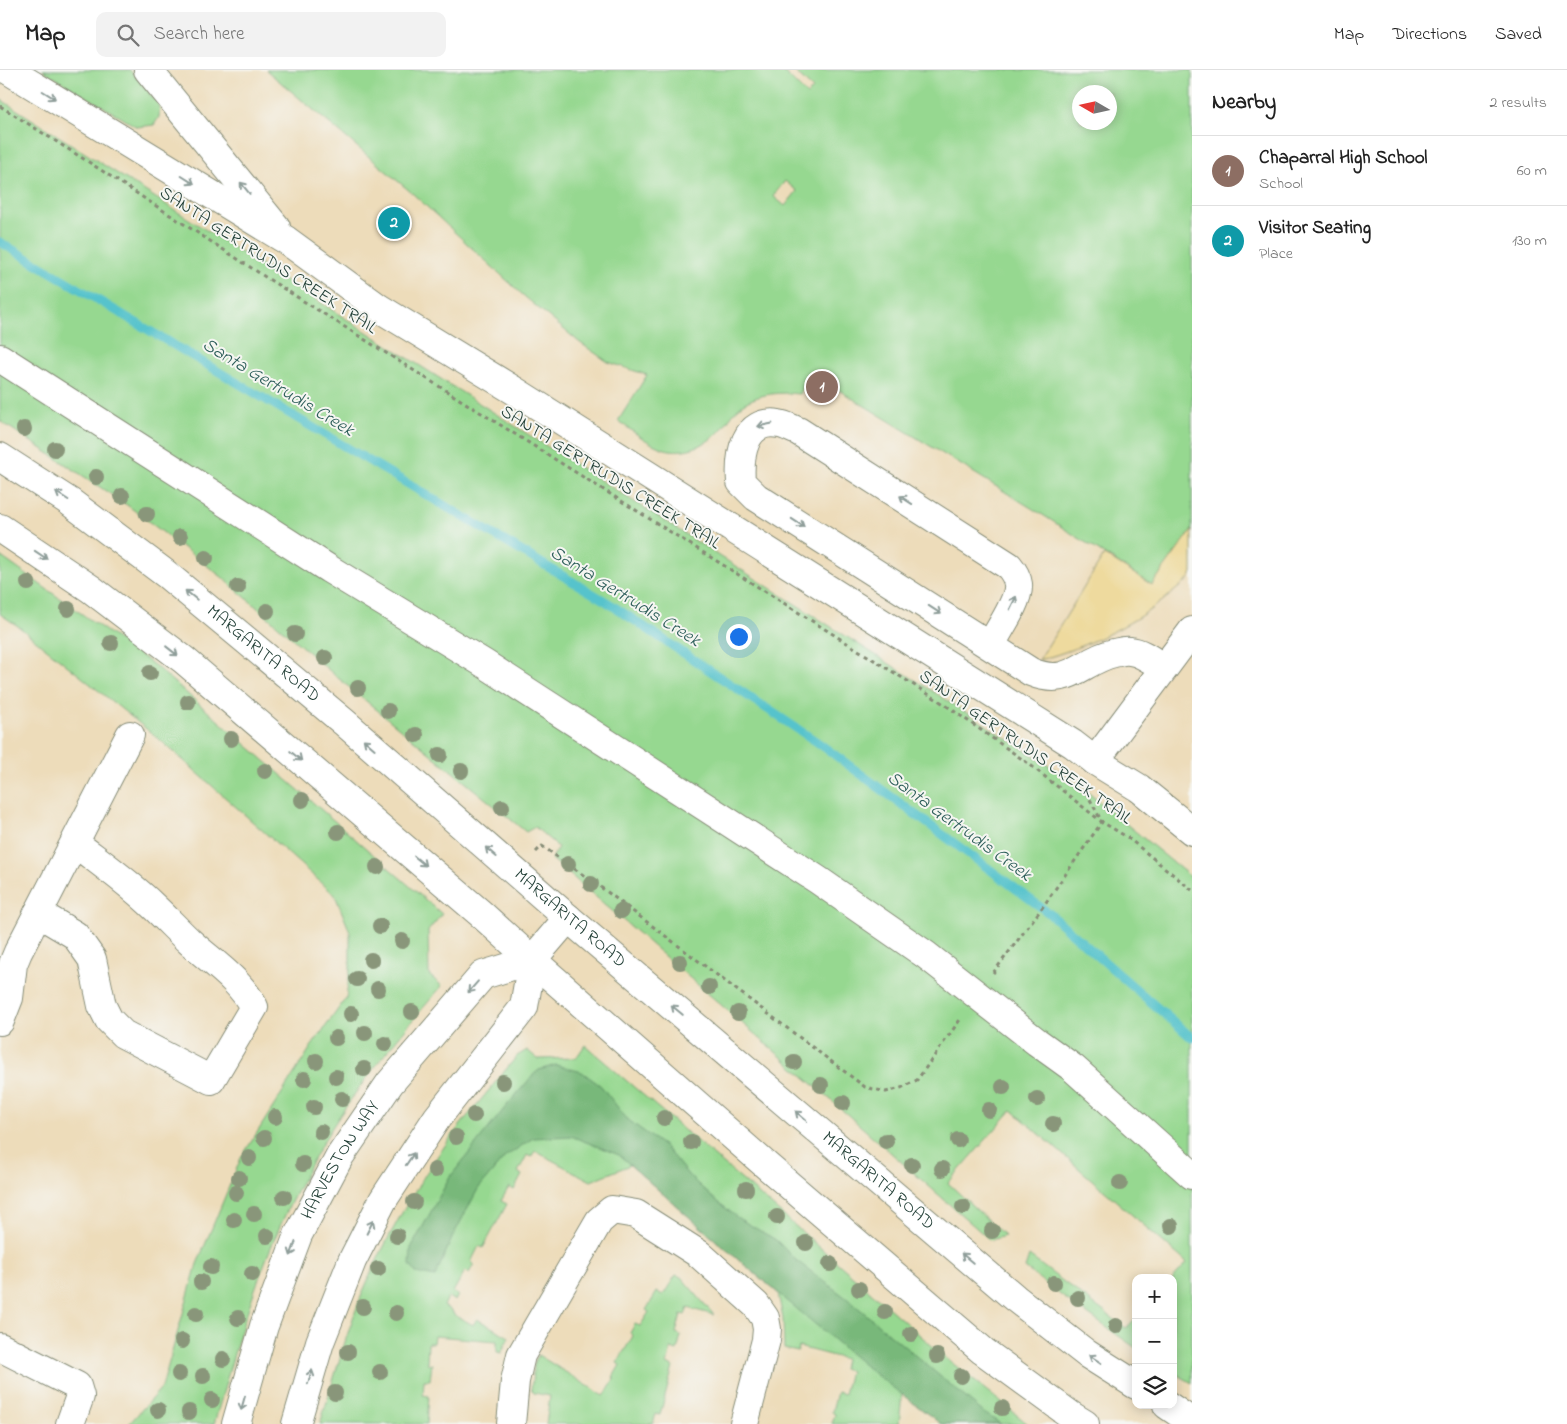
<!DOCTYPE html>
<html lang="en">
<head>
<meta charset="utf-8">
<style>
  :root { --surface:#fff; --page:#f2f2f2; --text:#222; --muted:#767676; --line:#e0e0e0; --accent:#1a73e8 }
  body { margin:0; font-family:"Indie Flower",sans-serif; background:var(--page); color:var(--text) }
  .controls { position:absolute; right:15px; bottom:15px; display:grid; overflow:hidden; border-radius:10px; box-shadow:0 2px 12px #0003 }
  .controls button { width:45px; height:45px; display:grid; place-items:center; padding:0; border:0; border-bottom:1px solid var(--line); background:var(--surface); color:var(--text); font:25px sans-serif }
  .compass { position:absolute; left:1072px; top:15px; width:45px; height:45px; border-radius:50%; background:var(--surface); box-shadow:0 2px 12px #0003; rotate:279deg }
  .you { position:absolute; left:738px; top:566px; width:18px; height:18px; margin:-12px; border:4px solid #fff; border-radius:50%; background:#1a73e8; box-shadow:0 0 0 8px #1a73e833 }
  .badge { display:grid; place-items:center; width:32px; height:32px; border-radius:50%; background:var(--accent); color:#fff; font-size:16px; font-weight:700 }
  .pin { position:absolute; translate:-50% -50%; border:2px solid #fff; box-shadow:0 1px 5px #0006 }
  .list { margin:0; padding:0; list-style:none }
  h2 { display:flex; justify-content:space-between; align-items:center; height:65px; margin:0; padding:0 20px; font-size:21px }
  h2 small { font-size:16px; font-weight:400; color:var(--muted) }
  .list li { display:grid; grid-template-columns:32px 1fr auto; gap:15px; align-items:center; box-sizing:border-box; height:70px; padding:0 20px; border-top:1px solid var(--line) }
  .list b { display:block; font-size:19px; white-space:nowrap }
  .list p { margin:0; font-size:16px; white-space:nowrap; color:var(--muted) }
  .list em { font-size:16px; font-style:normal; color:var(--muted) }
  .icon { flex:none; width:28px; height:28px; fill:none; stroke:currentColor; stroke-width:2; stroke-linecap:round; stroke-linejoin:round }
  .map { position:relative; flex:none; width:1192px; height:1354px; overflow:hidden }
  header { display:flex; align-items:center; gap:30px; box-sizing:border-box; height:70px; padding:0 25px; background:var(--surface); border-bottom:1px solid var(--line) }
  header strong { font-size:24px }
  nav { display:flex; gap:28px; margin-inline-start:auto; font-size:18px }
  .search { width:350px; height:45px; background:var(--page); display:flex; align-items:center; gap:12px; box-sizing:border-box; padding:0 18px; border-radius:10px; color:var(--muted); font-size:19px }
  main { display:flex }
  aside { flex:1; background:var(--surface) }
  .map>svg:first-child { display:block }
</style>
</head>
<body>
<header>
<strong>Map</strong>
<div class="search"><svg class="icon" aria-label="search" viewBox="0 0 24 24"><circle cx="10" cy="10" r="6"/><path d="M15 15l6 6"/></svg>Search here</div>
<nav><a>Map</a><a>Directions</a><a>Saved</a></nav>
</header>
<main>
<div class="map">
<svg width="1192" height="1354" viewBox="0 0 1192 1354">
  <rect width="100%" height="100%" fill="#f6f6f2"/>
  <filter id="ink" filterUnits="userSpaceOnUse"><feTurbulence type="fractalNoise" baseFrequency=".02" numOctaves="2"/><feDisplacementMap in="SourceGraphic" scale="10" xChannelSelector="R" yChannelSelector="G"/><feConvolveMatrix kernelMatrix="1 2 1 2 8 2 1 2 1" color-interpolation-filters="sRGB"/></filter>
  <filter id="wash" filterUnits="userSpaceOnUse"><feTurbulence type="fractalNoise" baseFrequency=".0096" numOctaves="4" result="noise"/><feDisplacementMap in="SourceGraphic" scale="20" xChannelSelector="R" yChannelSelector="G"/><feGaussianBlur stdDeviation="1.12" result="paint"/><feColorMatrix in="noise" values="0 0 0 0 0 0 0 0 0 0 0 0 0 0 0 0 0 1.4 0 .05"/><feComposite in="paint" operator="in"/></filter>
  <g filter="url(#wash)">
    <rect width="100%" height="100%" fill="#eddcba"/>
    <g fill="#96d890" stroke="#5a8a62" fill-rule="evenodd">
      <path d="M42 0H130L160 36 159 47 154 55 137 57Z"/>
      <path d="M266 0H782L807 25 813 19 793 0H1192V460L1152 515 1046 447 811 303 799 324C779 322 761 323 743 334 732 342 727 354 718 363 705 376 683 384 665 379 648 374 633 361 618 351L647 305 608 292 579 272 524 226 412 123ZM1080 22H1110V52H1080ZM785 111 797 121 785 136 773 126Z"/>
      <path d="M0 29 1055 699 1085 720 1192 808V1313L1173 1302V1208L1187 1193 1012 1040 948 1113 1005 1166 990 1170 815 1016 552 789 558 777 535 757 526 762 338 608 222 507 127 435 0 351Z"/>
      <path d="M0 486 154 595 442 844 428 861 429 905 442 916C391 975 338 1038 303 1109 282 1148 264 1192 250 1234 236 1273 226 1314 214 1354H129L162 1317 197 1194 241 1088 311 977 346 928 350 900V862L335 825 165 674 18 556 0 544Z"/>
      <path d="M585 975 784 1146 946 1288 1028 1354H941L902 1324 899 1354H832L835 1344 832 1342 837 1322 844 1324 850 1301 843 1299 845 1289 799 1277 798 1282 784 1279 783 1249 778 1223 722 1176 630 1095 591 1111 535 1081 531 1087 527 1085 518 1102 522 1105 514 1120 509 1117 501 1131 507 1134 483 1178 479 1176 471 1192 474 1194 469 1203 465 1201 453 1222 458 1225 455 1231 448 1227 444 1236 453 1242V1244L473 1255 477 1249 509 1267 501 1283 497 1282V1271L434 1266 433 1273H428L427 1293 432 1294 430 1310H424L423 1325 429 1326 427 1354H320C336 1303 349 1251 371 1203 395 1151 430 1092 466 1048 483 1027 500 1007 517 986L527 980 538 989 576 988Z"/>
      <path d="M1029 1186 1126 1258 1136 1248V1278L1066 1229 1025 1198Z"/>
      <path d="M676 1205 681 1207 714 1245 688 1238 685 1245 681 1244 676 1263 681 1265 677 1281 671 1279 667 1294 673 1297 660 1345 656 1344 653 1354H546L550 1326 534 1323 531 1320 534 1295 538 1285 604 1326 615 1309 613 1307 620 1295 617 1293 633 1266 630 1263 635 1254 640 1256 649 1242 646 1240 657 1222 663 1225Z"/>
    </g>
    <path fill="#78b87a" stroke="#4c7a57" d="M556 995 582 1002 601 1016 627 1049 665 1077 690 1107 712 1127 738 1148 776 1170 797 1191 849 1230 984 1343 1001 1354H941L871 1301 722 1176 619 1085 571 1066 533 1068 505 1087 478 1119 453 1166 435 1207 416 1203 410 1195 411 1178 450 1107 504 1039 533 1005 539 1000Z"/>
    <path fill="#eeda9e" stroke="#868c69" d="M1192 460C1192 473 1192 489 1192 502 1191 509 1182 515 1177 519 1140 552 1087 577 1039 590L1104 485 1152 515Z"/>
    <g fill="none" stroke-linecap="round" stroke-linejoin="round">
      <path stroke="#56c3cc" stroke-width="9" d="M0 172 607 532 820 674 1050 844 1192 968"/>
    </g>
  </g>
  <g filter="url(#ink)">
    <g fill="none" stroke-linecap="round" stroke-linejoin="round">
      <g stroke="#868c77" stroke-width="30">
        <g id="minor">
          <path d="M8 0 286 170 379 238 515 321 1073 674 1095 691 1139 718 1192 761"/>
          <path d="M148 0 276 157"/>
          <path d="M0 288 329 499 485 594 818 810 926 885 1037 972 1073 998 1192 1105"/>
          <path d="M990 576C998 561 1020 530 1018 514 1017 507 1014 502 1009 496L798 361C792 359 786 355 779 354 744 348 739 385 741 412L756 427 1031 602C1070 618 1080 591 1114 583 1119 582 1125 580 1130 581 1142 582 1154 592 1164 598"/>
          <path d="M1095 691 1192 561"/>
          <path d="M38 843 75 865 92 889 102 936 109 950 123 964 211 1010 254 937C239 909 213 893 190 872 177 860 165 847 152 835 128 812 101 793 75 773"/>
          <path d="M0 951 9 928 13 894 18 882 130 665"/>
          <path d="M0 1277 77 1316 80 1326 70 1354"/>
          <path id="s1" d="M236 1354 264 1256 298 1165 340 1086 390 1013 483 905 532 890"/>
          <path d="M296 1354 320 1272 352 1191 383 1130 437 1048 524 937 532 890 568 848"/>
          <path d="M511 1354 515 1311 521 1285 599 1151 612 1140 636 1144 699 1184 756 1235 765 1248 767 1259 766 1270 744 1354"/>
        </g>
      </g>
      <g stroke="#868c77" stroke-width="30">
        <g id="major">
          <path id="s2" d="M0 387 70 432 166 504 247 571 345 653 568 848 1015 1228 1087 1284 1136 1315"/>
          <path d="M0 458 91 519 184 590 480 843 532 890 767 1096 983 1281 1072 1346 1085 1354"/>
          <path d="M1167 1335 1192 1352"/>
        </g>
      </g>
      <g stroke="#868c77" stroke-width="3" stroke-dasharray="4 4" stroke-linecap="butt">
        <path d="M0 36 87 91 270 210 944 634 1029 694 1102 752 1127 767 1192 820"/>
        <path d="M536 782 542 776 606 821 865 1017 886 1022 901 1018 917 1010 962 947"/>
        <path d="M993 903 1042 838 1102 752 1085 720 1086 717"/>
      </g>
      <use href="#minor" stroke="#fff" stroke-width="28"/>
      <use href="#major" stroke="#fff" stroke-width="28"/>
    </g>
    <g fill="#89967a">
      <circle cx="24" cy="359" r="8"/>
      <circle cx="55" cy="379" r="8"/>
      <circle cx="96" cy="407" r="8"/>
      <circle cx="122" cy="426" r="8"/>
      <circle cx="147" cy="444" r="8"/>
      <circle cx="180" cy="467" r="8"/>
      <circle cx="206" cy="488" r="8"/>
      <circle cx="28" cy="513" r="8"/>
      <circle cx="238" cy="517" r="8"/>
      <circle cx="68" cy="539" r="8"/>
      <circle cx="267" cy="541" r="8"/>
      <circle cx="295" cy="564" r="8"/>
      <circle cx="111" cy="573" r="8"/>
      <circle cx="325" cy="588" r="8"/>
      <circle cx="150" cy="603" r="8"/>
      <circle cx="358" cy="618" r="8"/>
      <circle cx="188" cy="632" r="8"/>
      <circle cx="388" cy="641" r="8"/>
      <circle cx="416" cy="665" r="8"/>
      <circle cx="231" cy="669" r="8"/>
      <circle cx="440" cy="685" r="8"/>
      <circle cx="265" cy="701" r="8"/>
      <circle cx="461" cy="701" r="8"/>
      <circle cx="302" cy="730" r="8"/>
      <circle cx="502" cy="737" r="8"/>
      <circle cx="338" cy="762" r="8"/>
      <circle cx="568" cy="794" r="8"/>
      <circle cx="377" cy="797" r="8"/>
      <circle cx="591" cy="814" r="8"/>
      <circle cx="621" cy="841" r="8"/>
      <circle cx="380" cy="856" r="8"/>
      <circle cx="402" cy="871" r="8"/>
      <circle cx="371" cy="890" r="8"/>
      <circle cx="680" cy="892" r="8"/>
      <circle cx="357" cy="909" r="8"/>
      <circle cx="709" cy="917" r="8"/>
      <circle cx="378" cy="919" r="8"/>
      <circle cx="412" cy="942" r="8"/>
      <circle cx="738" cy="943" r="8"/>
      <circle cx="351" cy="944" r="8"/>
      <circle cx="365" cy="963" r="8"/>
      <circle cx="336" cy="968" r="8"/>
      <circle cx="385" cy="974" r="8"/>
      <circle cx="316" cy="991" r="8"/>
      <circle cx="794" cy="992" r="8"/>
      <circle cx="364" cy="999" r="8"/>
      <circle cx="336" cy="1007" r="8"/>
      <circle cx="304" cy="1009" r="8"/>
      <circle cx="503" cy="1012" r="8"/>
      <circle cx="821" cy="1015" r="8"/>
      <circle cx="1003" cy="1017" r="8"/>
      <circle cx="342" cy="1029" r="8"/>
      <circle cx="1037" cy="1029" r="8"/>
      <circle cx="843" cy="1033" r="8"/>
      <circle cx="314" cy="1037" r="8"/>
      <circle cx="989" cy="1040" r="8"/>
      <circle cx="474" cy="1045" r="8"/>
      <circle cx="275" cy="1047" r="8"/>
      <circle cx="664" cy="1048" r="8"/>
      <circle cx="1053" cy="1054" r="8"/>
      <circle cx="321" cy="1062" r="8"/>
      <circle cx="456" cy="1067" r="8"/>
      <circle cx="264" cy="1068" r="8"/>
      <circle cx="958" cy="1070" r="8"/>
      <circle cx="886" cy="1071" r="8"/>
      <circle cx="691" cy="1072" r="8"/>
      <circle cx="249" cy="1088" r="8"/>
      <circle cx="303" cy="1094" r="8"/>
      <circle cx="912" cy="1095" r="8"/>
      <circle cx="942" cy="1099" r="8"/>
      <circle cx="435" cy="1100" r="8"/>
      <circle cx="239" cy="1108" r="8"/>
      <circle cx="1120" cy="1113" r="8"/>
      <circle cx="746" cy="1119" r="8"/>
      <circle cx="236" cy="1123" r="8"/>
      <circle cx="284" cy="1127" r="8"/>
      <circle cx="414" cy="1132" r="8"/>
      <circle cx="963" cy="1137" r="8"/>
      <circle cx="254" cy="1144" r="8"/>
      <circle cx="777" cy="1147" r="8"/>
      <circle cx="234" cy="1150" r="8"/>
      <circle cx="1171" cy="1156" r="8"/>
      <circle cx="992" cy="1161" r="8"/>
      <circle cx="267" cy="1166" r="8"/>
      <circle cx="397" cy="1166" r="8"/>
      <circle cx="806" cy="1173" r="8"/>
      <circle cx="830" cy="1194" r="8"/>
      <circle cx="211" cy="1197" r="8"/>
      <circle cx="378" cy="1199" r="8"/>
      <circle cx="252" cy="1204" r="8"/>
      <circle cx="201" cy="1212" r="8"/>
      <circle cx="1054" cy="1213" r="8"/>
      <circle cx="859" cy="1219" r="8"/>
      <circle cx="1078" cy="1228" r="8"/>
      <circle cx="363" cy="1237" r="8"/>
      <circle cx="885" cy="1242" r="8"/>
      <circle cx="396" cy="1243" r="8"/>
      <circle cx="196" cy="1244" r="8"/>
      <circle cx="238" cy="1248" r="8"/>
      <circle cx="1116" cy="1256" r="8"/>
      <circle cx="911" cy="1264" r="8"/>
      <circle cx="182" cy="1271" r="8"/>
      <circle cx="348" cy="1282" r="8"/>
      <circle cx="937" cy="1286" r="8"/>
      <circle cx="223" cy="1289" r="8"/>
      <circle cx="380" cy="1302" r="8"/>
      <circle cx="179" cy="1304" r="8"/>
      <circle cx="203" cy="1306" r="8"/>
      <circle cx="961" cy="1306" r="8"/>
      <circle cx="335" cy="1323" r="8"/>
      <circle cx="212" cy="1330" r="8"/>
      <circle cx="1002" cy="1338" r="8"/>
      <circle cx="158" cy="1340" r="8"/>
      <circle cx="189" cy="1342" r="8"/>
    </g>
    <defs><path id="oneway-shaft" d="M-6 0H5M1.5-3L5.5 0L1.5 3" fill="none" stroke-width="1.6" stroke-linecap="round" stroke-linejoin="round" transform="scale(1.25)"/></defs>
    <g stroke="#8f9e9a">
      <use href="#oneway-shaft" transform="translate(49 25) rotate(32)"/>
      <use href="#oneway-shaft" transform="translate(188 110) rotate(32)"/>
      <use href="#oneway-shaft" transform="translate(245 118) rotate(-129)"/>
      <use href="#oneway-shaft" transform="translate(765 355) rotate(169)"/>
      <use href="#oneway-shaft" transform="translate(62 426) rotate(-148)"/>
      <use href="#oneway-shaft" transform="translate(906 430) rotate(-147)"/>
      <use href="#oneway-shaft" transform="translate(798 453) rotate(33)"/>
      <use href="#oneway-shaft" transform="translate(41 485) rotate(34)"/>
      <use href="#oneway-shaft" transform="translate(191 525) rotate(-141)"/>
      <use href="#oneway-shaft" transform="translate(1013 533) rotate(-64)"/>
      <use href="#oneway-shaft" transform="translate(935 540) rotate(33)"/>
      <use href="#oneway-shaft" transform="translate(172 581) rotate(38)"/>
      <use href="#oneway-shaft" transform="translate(369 674) rotate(-139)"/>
      <use href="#oneway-shaft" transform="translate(296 686) rotate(40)"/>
      <use href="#oneway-shaft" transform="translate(491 782) rotate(-139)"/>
      <use href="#oneway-shaft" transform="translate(420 791) rotate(40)"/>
      <use href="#oneway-shaft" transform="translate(473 917) rotate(131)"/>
      <use href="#oneway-shaft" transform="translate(677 940) rotate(-140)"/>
      <use href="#oneway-shaft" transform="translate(801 1046) rotate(-139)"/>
      <use href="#oneway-shaft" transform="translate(410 1089) rotate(-56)"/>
      <use href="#oneway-shaft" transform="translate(370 1157) rotate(-63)"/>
      <use href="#oneway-shaft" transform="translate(293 1179) rotate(110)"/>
      <use href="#oneway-shaft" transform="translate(967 1188) rotate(-140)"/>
      <use href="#oneway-shaft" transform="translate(1095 1289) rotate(-147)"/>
      <use href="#oneway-shaft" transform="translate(310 1307) rotate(-73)"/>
      <use href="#oneway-shaft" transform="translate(243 1333) rotate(106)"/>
    </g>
  </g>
  <g text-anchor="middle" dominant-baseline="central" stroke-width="4" stroke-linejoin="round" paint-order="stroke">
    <g font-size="18" fill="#1f3d34" stroke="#f6f6f2">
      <text transform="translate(268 191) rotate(33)">SANTA GERTRUDIS CREEK TRAIL</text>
      <text transform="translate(610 408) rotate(32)">SANTA GERTRUDIS CREEK TRAIL</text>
      <text stroke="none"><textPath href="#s2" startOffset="329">MARGARITA ROAD</textPath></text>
      <text transform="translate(1025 678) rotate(35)">SANTA GERTRUDIS CREEK TRAIL</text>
      <text stroke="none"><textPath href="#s2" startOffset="734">MARGARITA ROAD</textPath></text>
      <text stroke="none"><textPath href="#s1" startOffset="285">HARVESTON WAY</textPath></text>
      <text stroke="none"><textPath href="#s2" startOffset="1139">MARGARITA ROAD</textPath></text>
    </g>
    <g font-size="19" font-style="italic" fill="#2d5e5a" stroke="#f6f6f2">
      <text transform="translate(278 318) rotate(31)">Santa Gertrudis Creek</text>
      <text transform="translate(625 527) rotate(32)">Santa Gertrudis Creek</text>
      <text transform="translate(959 757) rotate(36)">Santa Gertrudis Creek</text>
    </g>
  </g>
</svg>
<div class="controls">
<button>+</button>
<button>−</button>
<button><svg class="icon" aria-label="layers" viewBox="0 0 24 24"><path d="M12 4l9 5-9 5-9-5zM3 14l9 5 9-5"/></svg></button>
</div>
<svg class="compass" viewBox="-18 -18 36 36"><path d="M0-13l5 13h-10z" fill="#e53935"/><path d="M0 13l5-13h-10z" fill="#767676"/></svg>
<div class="you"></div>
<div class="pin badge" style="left:822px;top:317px;background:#8d6e63">1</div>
<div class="pin badge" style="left:394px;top:153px;background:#0f9aa8">2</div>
</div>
<aside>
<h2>Nearby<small>2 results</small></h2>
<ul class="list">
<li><span class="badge" style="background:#8d6e63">1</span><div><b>Chaparral High School</b><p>School</p></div><em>60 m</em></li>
<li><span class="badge" style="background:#0f9aa8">2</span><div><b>Visitor Seating</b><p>Place</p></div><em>130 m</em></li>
</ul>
</aside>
</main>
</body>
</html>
